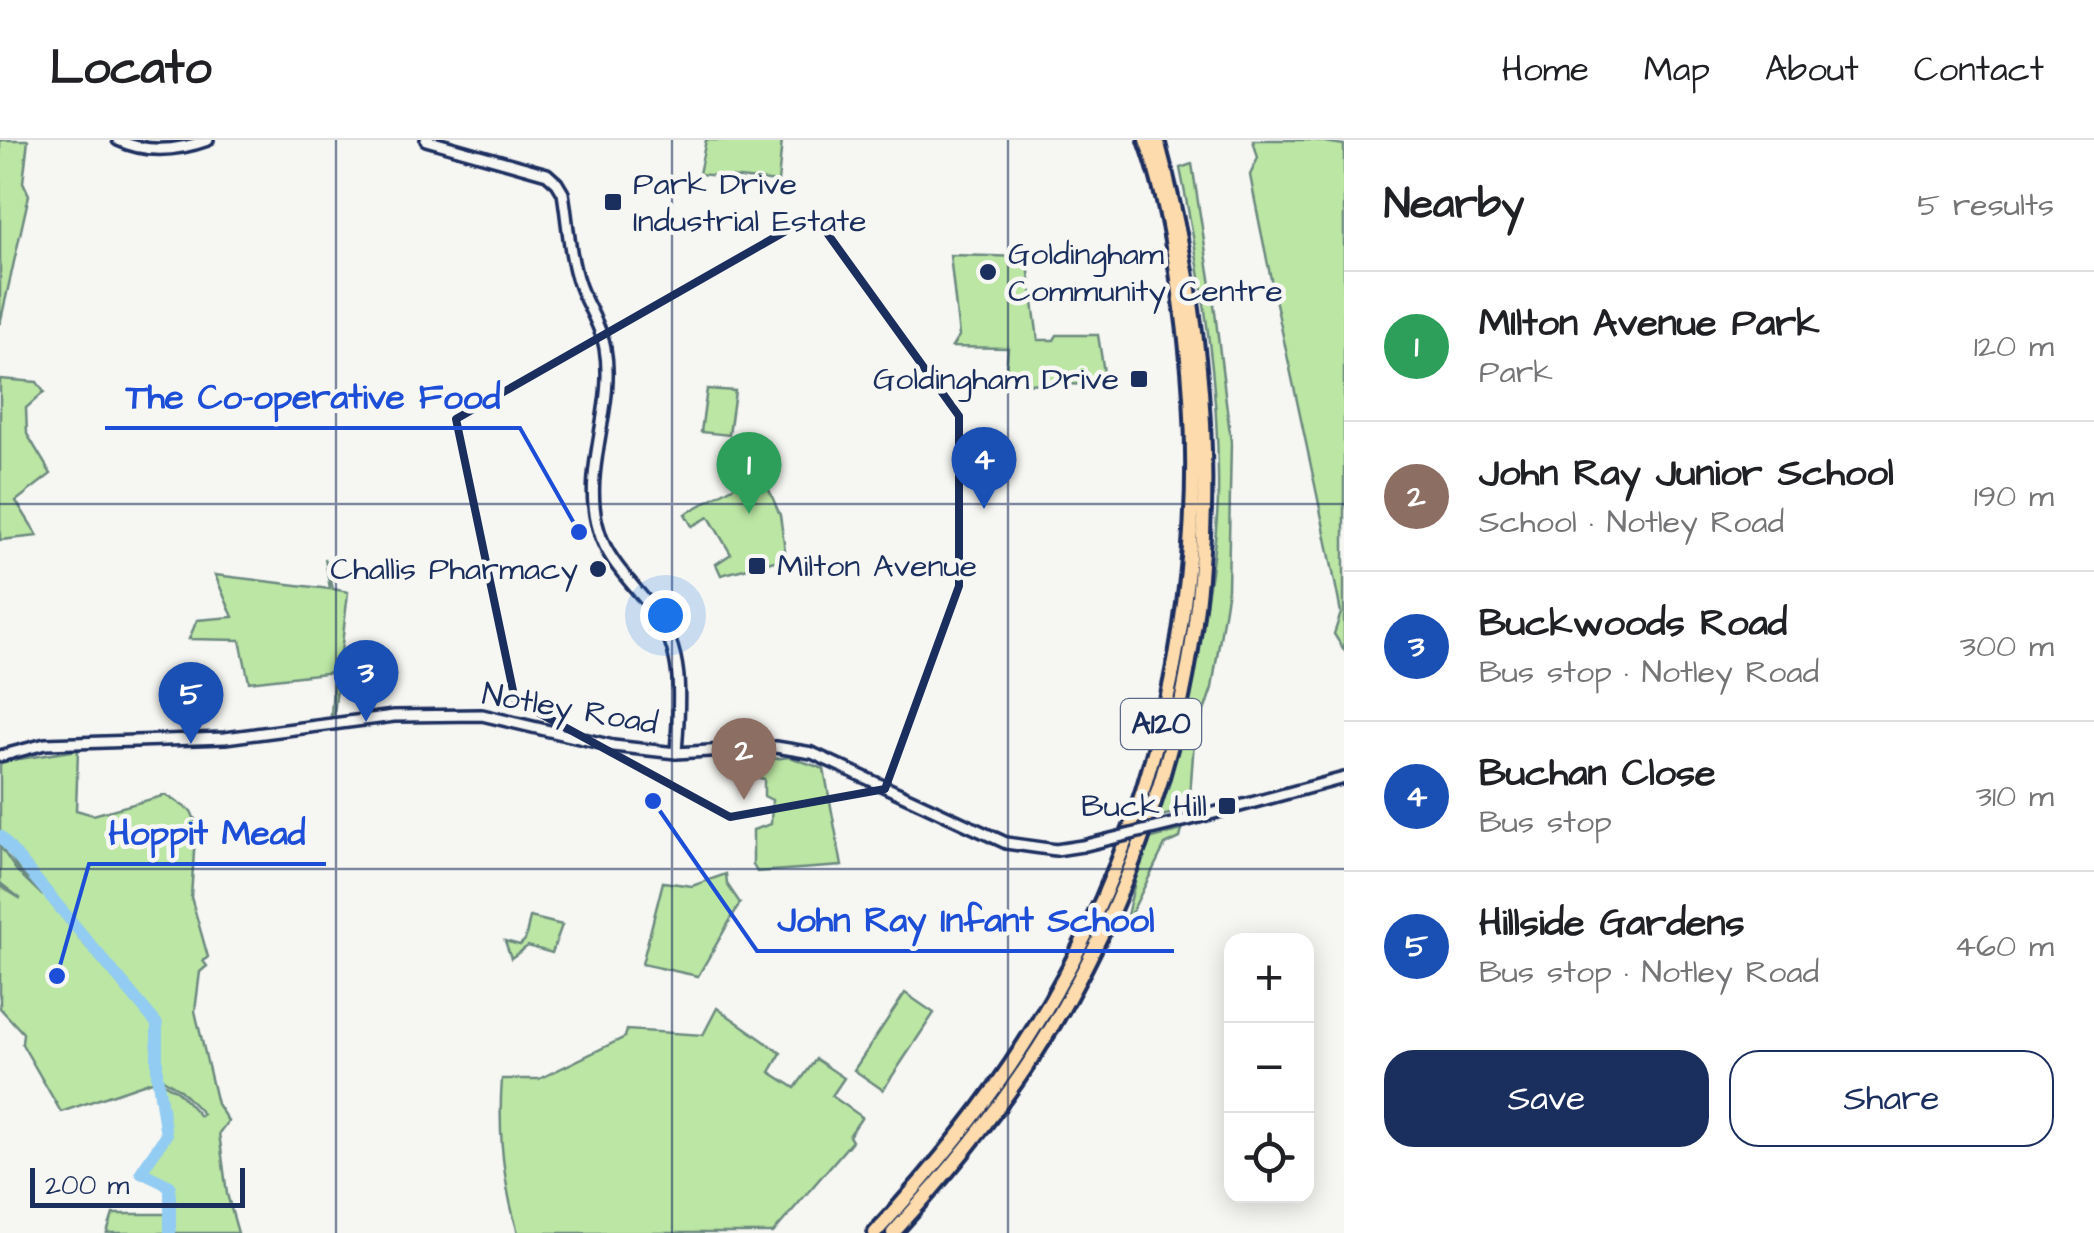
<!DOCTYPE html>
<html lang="en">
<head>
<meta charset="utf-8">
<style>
  :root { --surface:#fff; --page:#f2f2f2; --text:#202124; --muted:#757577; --line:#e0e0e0; --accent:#1b2f5e }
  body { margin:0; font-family:"Architects Daughter",sans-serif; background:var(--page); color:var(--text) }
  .controls { position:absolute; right:30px; bottom:30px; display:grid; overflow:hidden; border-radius:20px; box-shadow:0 5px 25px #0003 }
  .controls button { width:90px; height:90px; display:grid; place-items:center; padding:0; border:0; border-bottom:2px solid var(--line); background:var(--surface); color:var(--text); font:50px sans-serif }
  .scale { position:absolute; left:30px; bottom:25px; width:215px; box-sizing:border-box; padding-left:10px; border:5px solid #1b2f5e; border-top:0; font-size:28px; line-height:35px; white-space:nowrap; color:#1b2f5e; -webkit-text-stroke:8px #f6f6f2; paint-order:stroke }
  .you { position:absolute; left:665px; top:475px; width:35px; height:35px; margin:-25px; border:8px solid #fff; border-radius:50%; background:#1a73e8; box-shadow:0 0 0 15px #1a73e833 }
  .badge { display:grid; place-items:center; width:65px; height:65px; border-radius:50%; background:var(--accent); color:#fff; font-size:32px; font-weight:700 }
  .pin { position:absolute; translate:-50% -82px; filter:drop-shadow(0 2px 5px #0008) }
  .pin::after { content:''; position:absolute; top:52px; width:35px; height:30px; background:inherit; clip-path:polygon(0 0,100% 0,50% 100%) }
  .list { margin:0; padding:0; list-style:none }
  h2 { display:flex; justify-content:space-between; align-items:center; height:130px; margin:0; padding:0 40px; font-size:42px }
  h2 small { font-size:32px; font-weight:400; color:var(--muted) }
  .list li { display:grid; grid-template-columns:65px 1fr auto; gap:30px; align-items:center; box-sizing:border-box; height:150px; padding:0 40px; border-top:2px solid var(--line) }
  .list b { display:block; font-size:38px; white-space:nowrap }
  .list p { margin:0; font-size:32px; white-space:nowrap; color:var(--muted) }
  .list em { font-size:32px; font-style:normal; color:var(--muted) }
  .actions { display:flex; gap:20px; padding:30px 40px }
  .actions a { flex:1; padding:22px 0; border:2px solid var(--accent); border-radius:30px; text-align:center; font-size:35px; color:var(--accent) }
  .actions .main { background:var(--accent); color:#fff }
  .icon { flex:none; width:55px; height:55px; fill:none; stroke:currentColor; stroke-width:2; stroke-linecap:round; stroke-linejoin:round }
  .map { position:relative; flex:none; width:1344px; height:1093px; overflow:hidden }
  header { display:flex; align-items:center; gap:60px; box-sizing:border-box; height:140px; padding:0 50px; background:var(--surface); border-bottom:2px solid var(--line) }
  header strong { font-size:48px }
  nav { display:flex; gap:55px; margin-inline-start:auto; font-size:35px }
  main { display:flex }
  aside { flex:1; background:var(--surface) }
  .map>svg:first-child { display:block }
</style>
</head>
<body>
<header>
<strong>Locato</strong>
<nav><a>Home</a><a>Map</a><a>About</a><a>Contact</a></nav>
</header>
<main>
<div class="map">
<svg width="1344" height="1093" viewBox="0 0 1344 1093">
  <rect width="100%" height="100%" fill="#f6f6f2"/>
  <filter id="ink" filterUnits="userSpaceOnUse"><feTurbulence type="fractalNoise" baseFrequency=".01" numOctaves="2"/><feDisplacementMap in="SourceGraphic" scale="20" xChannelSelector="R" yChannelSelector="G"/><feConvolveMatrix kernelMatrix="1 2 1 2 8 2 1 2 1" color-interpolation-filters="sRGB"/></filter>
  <g filter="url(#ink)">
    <g fill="#bce6a3" stroke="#6c8a80" stroke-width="2.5">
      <path d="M0 0H28L23 42 29 55 0 184Z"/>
      <path d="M706 0H782L778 42 699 34Z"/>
      <path d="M1253 0H1313L1344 5V510L1334 494 1341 473C1313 326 1278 182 1250 35L1258 18Z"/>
      <path d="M1192 24 1214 164 1231 302 1228 449 1212 548 1194 601 1189 669 1154 678C1176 625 1186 574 1197 517 1206 465 1216 412 1218 359 1220 247 1202 138 1180 28Z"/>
      <path d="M950 115 1027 117 1038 200H1054L1057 195H1098L1106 245 1005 243 1008 208 952 207 959 196Z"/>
      <path d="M0 239 37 242 44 252 26 268 27 294 51 334 16 361 38 396 0 400Z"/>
      <path d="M707 249 735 251 729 295 701 292Z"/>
      <path d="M761 331 780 375 786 418 721 435 716 424 731 414 709 377 692 386 685 374Z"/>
      <path d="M325 418 333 449 348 452 334 574 331 575 334 532 249 542 240 500 189 499 197 480 233 477 215 435 330 449Z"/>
      <path d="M78 610 76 670 93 675 166 655 191 671 196 682 191 757 208 817 203 821 207 826 200 832 195 871 217 964 228 981 219 993 227 1054 238 1093H107L113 1074H172L171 1045 144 1032 168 995 160 941 177 951 200 976 203 974 179 949 160 937 159 884 0 694V622Z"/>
      <path d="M790 617 824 629 842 726 757 732 753 725V690L771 684 772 660 764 656V639L744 634 748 622Z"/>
      <path d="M1182 690 1180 698 1165 705 1124 788 1145 700Z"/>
      <path d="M0 698 85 805 157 884 155 940 61 972 22 904 23 893 0 868V746L21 759 0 743V706L16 730 43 756 18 729Z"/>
      <path d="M726 734 727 744 740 763 698 836 642 824 663 742 692 746Z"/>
      <path d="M530 777 562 785 552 813 528 806 511 818 505 801 520 805 525 800Z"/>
      <path d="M905 853 934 873 883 950 854 930Z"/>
      <path d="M717 868 781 913 770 932 795 948 816 919 844 938 832 956 862 977 849 996 852 1001 773 1093H518C503 1043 498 991 502 939H539L625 897 627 890 703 895Z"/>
    </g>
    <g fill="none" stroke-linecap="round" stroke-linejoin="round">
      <path stroke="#92ccf2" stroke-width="12" d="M0 696 157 884V935L166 995 141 1032 170 1046V1093"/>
      <g stroke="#1b2f5e" stroke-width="16">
        <g id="tertiary">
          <path d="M118 0C147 14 180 10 208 0"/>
          <path d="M426 0 547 34 557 43 563 53C568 83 569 115 579 144 586 165 601 185 605 208 616 268 580 332 599 391 608 423 636 446 655 473 686 515 679 564 676 613"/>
          <path d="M0 616 45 604 225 598 394 576 482 575 613 606 676 613 776 607 812 613 1006 703 1056 710 1082 706"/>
          <path d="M1188 680 1344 638"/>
        </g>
      </g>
      <g stroke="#1b2f5e" stroke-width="20">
        <g id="trunk">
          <path d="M875 1093C930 1033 982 971 1025 903 1158 697 1214 443 1186 200 1178 134 1169 63 1146 0"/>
          <path d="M893 1093C959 1021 1022 943 1069 857 1221 584 1237 298 1157 0"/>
        </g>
      </g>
      <use href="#tertiary" stroke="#f6f6f2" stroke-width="9"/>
      <use href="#trunk" stroke="#fddbac" stroke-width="12"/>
      <g stroke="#1b2f5e" stroke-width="16" stroke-linecap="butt">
        <path id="tertiary-bridge" d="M1082 706 1188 680"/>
      </g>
      <use href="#tertiary-bridge" stroke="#f6f6f2" stroke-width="9"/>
    </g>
  </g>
  <path fill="none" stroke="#1b2f5e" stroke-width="8" stroke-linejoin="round" d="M814 75 959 276V446L885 649 730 677 515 560 456 279Z"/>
  <path fill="none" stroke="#1b2f5e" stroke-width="2.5" stroke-opacity="0.55" d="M336 0V1093M672 0V1093M1008 0V1093M0 364H1344M0 729H1344"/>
  <g fill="#1b2f5e" stroke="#f6f6f2" stroke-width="4">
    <rect x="603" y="52" width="20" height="20" rx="5"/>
    <circle cx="988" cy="132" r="10"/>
    <rect x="1129" y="229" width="20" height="20" rx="5"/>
    <rect x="747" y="416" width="20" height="20" rx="5"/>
    <circle cx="598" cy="429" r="10"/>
    <rect x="1217" y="656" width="20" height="20" rx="5"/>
  </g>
  <g text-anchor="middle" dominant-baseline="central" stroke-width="9" stroke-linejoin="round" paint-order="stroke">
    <rect fill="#f6f6f2" stroke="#5d6b8a" stroke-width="2.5" x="1121" y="559" width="80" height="50" rx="8"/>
    <g font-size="30" font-weight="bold" fill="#1b2f5e">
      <text x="1161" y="584">A120</text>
    </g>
    <g font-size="32" fill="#1b2f5e" stroke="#f6f6f2" text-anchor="start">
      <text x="633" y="44">Park Drive<tspan x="633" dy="37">Industrial Estate</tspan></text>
      <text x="1008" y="114">Goldingham<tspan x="1008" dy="37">Community Centre</tspan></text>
      <text x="1119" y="239" text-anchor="end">Goldingham Drive</text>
      <text x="777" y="426">Milton Avenue</text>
      <text x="578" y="429" text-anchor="end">Challis Pharmacy</text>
      <text x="1207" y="666" text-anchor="end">Buck Hill</text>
    </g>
    <g font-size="32" fill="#1b2f5e" stroke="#f6f6f2">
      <text transform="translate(570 569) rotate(10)">Notley Road</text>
    </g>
  </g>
  <path fill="none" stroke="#1d4ed8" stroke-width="4" d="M579 392L520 288H105M57 836L89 724H326M653 661L757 811H1174"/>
  <g fill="#1d4ed8" stroke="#f6f6f2" stroke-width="4">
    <circle cx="579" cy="392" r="10"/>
    <circle cx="57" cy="836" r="10"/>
    <circle cx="653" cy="661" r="10"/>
  </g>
  <g font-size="35" text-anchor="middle" font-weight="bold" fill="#1d4ed8" stroke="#f6f6f2" stroke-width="9" stroke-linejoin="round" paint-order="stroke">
    <text x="313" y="268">The Co-operative Food</text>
    <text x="207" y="704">Hoppit Mead</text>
    <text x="966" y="791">John Ray Infant School</text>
  </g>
</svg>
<div class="controls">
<button>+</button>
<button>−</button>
<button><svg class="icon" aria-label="locate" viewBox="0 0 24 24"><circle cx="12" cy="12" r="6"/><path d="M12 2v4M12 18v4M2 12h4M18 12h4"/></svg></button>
</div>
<div class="scale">200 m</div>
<div class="you"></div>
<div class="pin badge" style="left:749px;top:374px;background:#2e9e5b">1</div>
<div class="pin badge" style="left:744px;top:660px;background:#8d6e63">2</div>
<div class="pin badge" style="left:366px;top:582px;background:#1a4fb4">3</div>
<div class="pin badge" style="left:984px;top:369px;background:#1a4fb4">4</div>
<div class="pin badge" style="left:191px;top:604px;background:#1a4fb4">5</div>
</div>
<aside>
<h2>Nearby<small>5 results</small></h2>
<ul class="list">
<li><span class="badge" style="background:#2e9e5b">1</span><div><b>MIlton Avenue Park</b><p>Park</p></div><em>120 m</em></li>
<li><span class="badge" style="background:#8d6e63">2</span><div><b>John Ray Junior School</b><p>School · Notley Road</p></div><em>190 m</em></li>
<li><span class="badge" style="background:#1a4fb4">3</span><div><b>Buckwoods Road</b><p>Bus stop · Notley Road</p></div><em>300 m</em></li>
<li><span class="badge" style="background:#1a4fb4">4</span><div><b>Buchan Close</b><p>Bus stop</p></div><em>310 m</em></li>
<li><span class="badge" style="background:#1a4fb4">5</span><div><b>Hillside Gardens</b><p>Bus stop · Notley Road</p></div><em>460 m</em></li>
</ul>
<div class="actions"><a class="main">Save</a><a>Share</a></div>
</aside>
</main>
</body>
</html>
